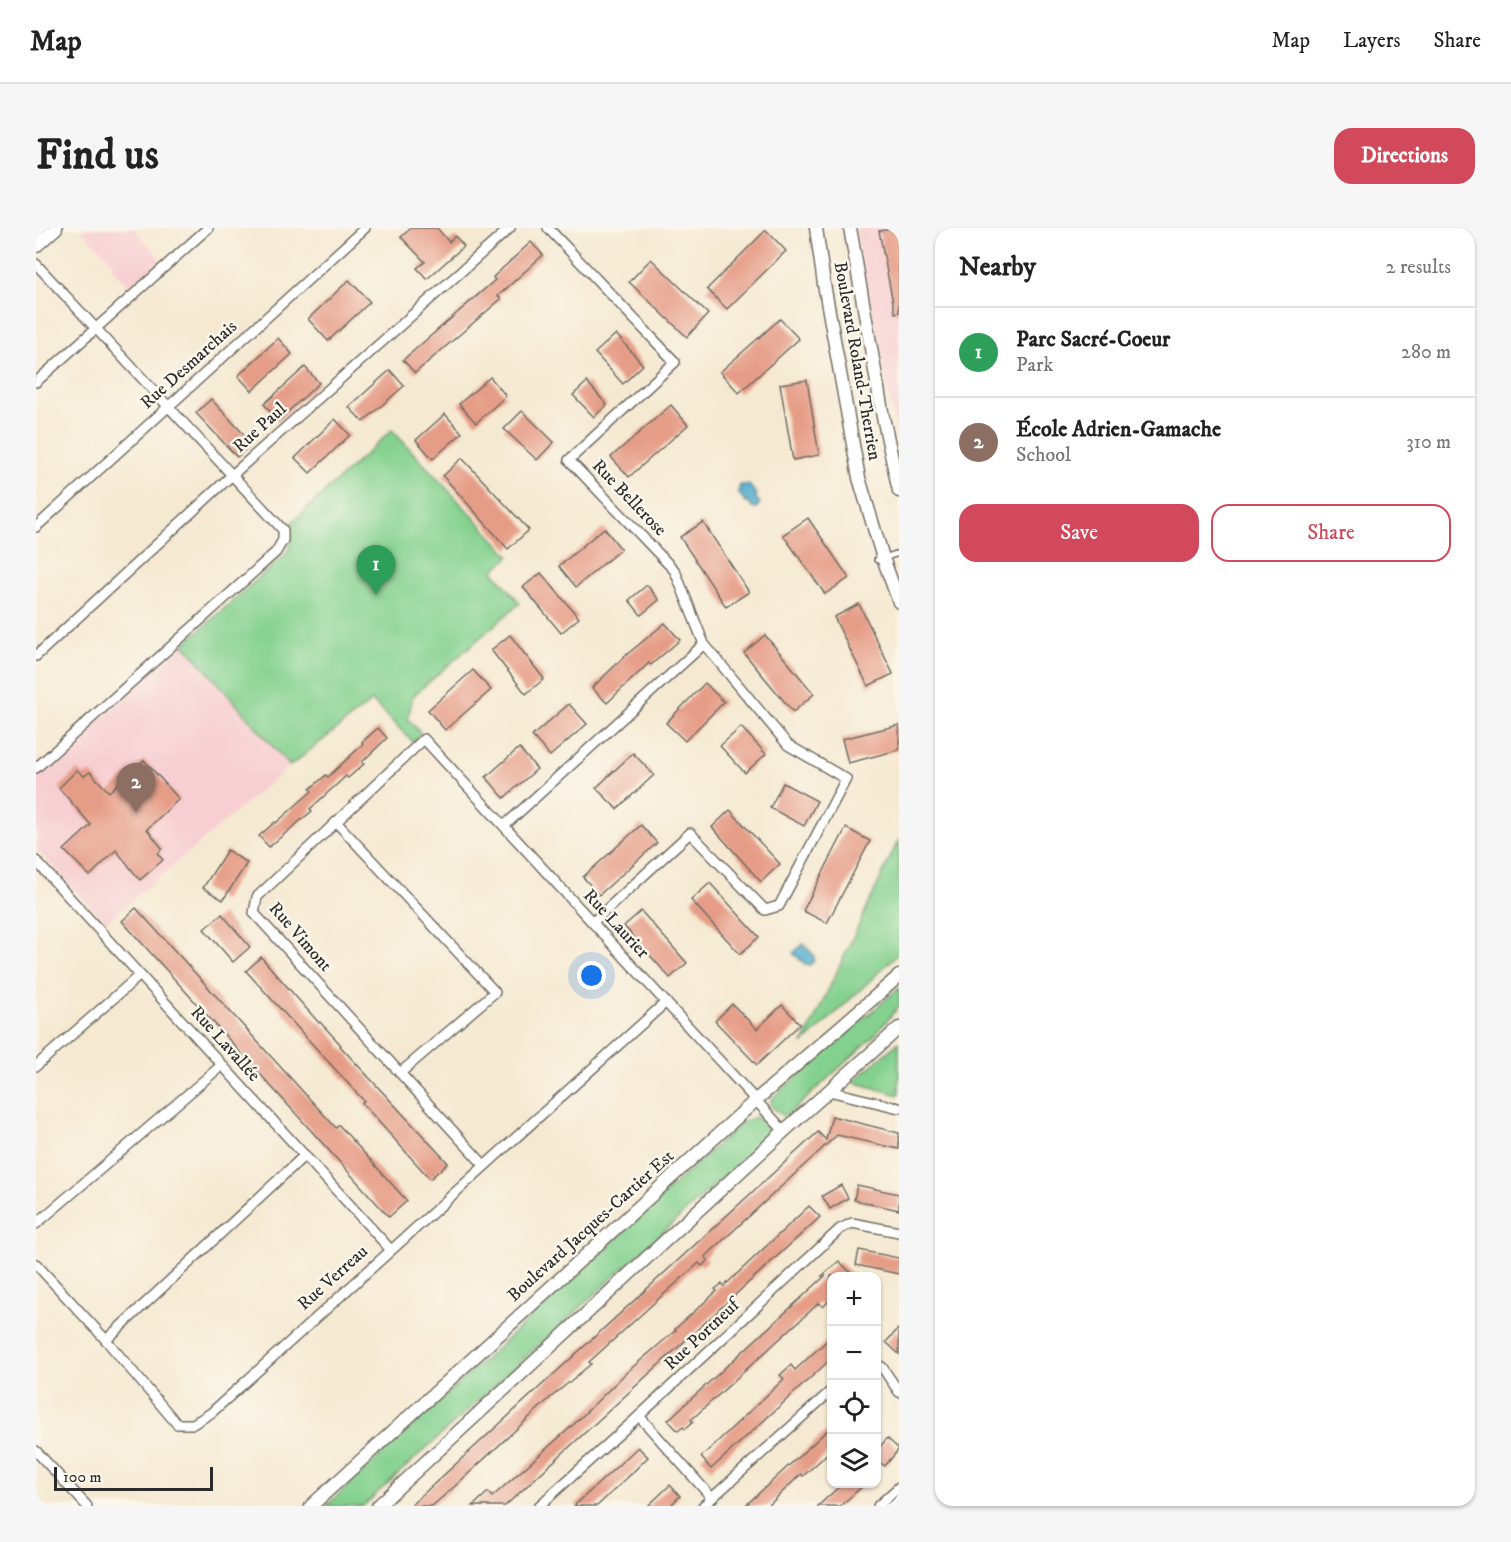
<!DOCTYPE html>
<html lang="en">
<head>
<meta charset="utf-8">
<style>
  :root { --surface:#fff; --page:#f6f6f6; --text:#222; --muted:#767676; --line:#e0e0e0; --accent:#d1495b }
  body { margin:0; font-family:"IM FELL DW Pica",serif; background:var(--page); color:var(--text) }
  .controls { position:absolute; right:18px; bottom:18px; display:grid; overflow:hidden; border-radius:12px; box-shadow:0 2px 4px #0004 }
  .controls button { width:54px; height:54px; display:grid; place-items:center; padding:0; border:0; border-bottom:2px solid var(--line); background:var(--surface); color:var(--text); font:30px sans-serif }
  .scale { position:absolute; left:18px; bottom:15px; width:159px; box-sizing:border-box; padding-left:6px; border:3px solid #2b2b2b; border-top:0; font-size:16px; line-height:21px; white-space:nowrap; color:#2b2b2b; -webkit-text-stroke:4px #fbf7ec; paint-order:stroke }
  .you { position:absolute; left:556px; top:748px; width:21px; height:21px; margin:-15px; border:4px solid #fff; border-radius:50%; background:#1a73e8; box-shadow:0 0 0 9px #1a73e833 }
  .badge { display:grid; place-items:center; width:39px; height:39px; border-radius:50%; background:var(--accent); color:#fff; font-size:20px; font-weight:700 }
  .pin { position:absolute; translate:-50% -50px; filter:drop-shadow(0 2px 3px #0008) }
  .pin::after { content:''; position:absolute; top:32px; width:21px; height:18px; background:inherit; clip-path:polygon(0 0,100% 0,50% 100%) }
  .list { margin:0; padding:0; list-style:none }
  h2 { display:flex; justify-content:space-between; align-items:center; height:78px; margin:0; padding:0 24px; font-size:26px }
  h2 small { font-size:20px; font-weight:400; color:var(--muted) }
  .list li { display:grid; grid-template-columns:39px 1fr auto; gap:18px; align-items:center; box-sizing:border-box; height:90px; padding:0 24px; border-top:2px solid var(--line) }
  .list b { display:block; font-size:22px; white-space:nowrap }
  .list p { margin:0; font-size:20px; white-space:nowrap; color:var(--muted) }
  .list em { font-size:20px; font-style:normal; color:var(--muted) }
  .actions { display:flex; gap:12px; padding:18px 24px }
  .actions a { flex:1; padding:14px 0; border:2px solid var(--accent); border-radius:18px; text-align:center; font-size:21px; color:var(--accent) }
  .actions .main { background:var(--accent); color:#fff }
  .icon { flex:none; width:33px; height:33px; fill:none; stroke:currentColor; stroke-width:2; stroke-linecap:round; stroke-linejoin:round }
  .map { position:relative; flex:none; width:863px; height:1278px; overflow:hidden; border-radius:18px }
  header { display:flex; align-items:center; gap:36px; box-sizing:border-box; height:84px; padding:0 30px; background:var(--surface); border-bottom:2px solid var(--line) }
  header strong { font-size:28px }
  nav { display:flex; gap:33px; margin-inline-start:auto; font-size:21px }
  .intro { display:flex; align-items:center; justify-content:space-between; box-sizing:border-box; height:144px; padding:0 36px }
  h1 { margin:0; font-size:42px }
  .button { padding:15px 27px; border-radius:18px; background:var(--accent); color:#fff; font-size:21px; font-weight:700 }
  main { display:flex; gap:36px; padding:0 36px }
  aside { flex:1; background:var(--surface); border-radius:18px; box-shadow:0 2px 4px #0004 }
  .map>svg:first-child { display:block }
</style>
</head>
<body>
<header>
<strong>Map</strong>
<nav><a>Map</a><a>Layers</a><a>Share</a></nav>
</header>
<div class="intro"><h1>Find us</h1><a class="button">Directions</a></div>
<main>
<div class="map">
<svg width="863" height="1278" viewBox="0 0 863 1278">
  <rect width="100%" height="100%" fill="#fbf7ec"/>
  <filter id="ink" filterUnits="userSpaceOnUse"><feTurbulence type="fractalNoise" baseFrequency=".0167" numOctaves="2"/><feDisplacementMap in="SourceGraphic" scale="12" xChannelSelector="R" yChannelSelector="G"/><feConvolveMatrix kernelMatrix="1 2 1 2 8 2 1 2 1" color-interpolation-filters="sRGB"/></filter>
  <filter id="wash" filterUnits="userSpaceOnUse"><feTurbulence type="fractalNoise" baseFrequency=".008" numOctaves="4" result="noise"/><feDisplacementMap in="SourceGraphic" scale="24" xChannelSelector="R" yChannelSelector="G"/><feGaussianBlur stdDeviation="1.35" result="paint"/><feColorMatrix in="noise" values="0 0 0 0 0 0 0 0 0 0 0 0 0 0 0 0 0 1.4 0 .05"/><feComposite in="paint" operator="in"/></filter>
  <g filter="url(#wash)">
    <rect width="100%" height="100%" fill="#f5e9d2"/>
    <g fill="#f7cfd2">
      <path d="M44 0H97L125 32 95 60 75 38 77 35Z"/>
      <path d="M819 0H863V218Z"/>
      <path d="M148 416 254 538 69 695 0 621V548Z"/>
    </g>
    <g fill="#84d18f" stroke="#587e5d" stroke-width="1.5">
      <path d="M356 202 474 328 457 343 484 375 377 468 372 491 385 506 377 514 336 473 254 538 148 416 251 325C256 315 256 309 251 299Z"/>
      <path d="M863 611V725L767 816Z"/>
      <path d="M863 760V778L838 808 753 886 747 888 735 878V871Z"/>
      <path d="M863 814V867L817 854Z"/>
      <path d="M721 889 733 902 731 909 327 1278H290L706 894Z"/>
    </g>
    <g fill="#4eabcc" stroke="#3c6b7c" stroke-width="1.5">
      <path d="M704 257H713L721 267 719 269 724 275 721 280H716L712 274 710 275 702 264Z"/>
      <path d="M767 716 778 727V733L774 737H770L757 725Z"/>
    </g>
    <g id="blocks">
      <g fill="#e69d87">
        <path d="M375 0H401L413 14 419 8 428 18 391 51 381 40 389 34 365 9Z"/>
        <path d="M863 0V84L859 85 843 3Z"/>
        <path d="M730 2 750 23 691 81 671 61Z"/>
        <path d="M495 14 507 27 462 68 465 71 379 145 367 132 459 52 457 49Z"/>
        <path d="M615 31 672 86 651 109 593 54Z"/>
        <path d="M313 52 334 74 292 113 272 91Z"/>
        <path d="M744 91 763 111 703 165 684 144Z"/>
        <path d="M580 106 607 137 587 156 559 125Z"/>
        <path d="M242 110 256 126 216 163 202 148Z"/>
        <path d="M269 139 283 155 242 193 228 176Z"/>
        <path d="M354 142 368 158 327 194 313 179Z"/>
        <path d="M454 149 470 168 440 195 423 176Z"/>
        <path d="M771 152 783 227 757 232 744 156Z"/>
        <path d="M551 154 571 177 558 189 537 167Z"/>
        <path d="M175 171 216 215 201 229 160 185Z"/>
        <path d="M635 177 652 197 593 249 575 229Z"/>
        <path d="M486 183 518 214 501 232 468 201Z"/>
        <path d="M409 186 426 205 397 231 380 212Z"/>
        <path d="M299 191 314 207 274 245 259 230Z"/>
        <path d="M426 230 493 302 472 321 407 248Z"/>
        <path d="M772 290 813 350 789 366 747 307Z"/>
        <path d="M667 294 713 364 690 379 644 309Z"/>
        <path d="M568 300 585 321 540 359 523 338Z"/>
        <path d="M505 345 543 390 525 405 487 359Z"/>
        <path d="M611 357 623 372 605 387 593 372Z"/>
        <path d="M823 376 857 446 832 458 798 389Z"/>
        <path d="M629 395 644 412 615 437 613 435 571 475 556 460 589 428Z"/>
        <path d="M474 407 508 451 490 466 455 422Z"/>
        <path d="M729 407 778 466 757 484 708 425Z"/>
        <path d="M437 442 455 462 409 502 392 482Z"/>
        <path d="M669 455 688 474 649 513 630 495Z"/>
        <path d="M533 476 551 496 514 528 496 508Z"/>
        <path d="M863 497V522L812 535 806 511Z"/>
        <path d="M705 499 730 526 709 545 684 518Z"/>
        <path d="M342 500 351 510 326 534 328 536 312 550 310 548 274 581 276 583 233 619 223 608 239 594 240 595 276 563 274 561 290 547 292 549 327 516 326 514Z"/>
        <path d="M483 520 501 541 468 570 450 549Z"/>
        <path d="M597 525 618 547 581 581 560 560Z"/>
        <path d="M108 532 143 571 111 601 126 620 122 626 127 632 104 652 80 622 54 648 28 622 55 597 23 560 41 542 48 548 54 544 73 564Z"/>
        <path d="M747 555 781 573 768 598 734 580Z"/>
        <path d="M694 582 744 636 725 654 676 599Z"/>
        <path d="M605 597 621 615 563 667 547 649Z"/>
        <path d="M810 600 834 613 791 695 767 683Z"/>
        <path d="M191 622 211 635 187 672 167 660Z"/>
        <path d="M674 655 723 709 704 726 655 672Z"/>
        <path d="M100 680 300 900 303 897 371 973 353 989 86 693Z"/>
        <path d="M605 683 651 735 634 750 588 698Z"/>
        <path d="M186 686 214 719 197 734 168 701Z"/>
        <path d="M225 729 283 795 284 794 305 817 304 818 412 935 394 951 326 875 328 873 210 743Z"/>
        <path d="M696 776 721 801 746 777 764 796 721 837 679 793Z"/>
        <path d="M796 888 863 905V921L801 907 669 1029 672 1032 666 1038 663 1035 618 1075 553 1134 555 1136 513 1171 418 1259 396 1278H374L782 904 790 912Z"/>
        <path d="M805 957 812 970 794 981 786 968Z"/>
        <path d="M821 957 863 966V982L818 972Z"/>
        <path d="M773 978 784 989 469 1278H437L452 1264 456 1269 537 1197 591 1144 640 1102 639 1101 681 1063 679 1061 686 1056 688 1058Z"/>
        <path d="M823 1022 863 1030V1046L820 1037Z"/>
        <path d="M803 1033 818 1048H795V1071L787 1079 783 1075 678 1171 655 1192 657 1194 649 1201 647 1199 642 1203 632 1192 789 1048H786Z"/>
        <path d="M863 1100V1126L850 1114Z"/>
        <path d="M795 1109V1131L675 1241 665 1229 748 1151 744 1147 755 1137 759 1142Z"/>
        <path d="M795 1199V1221L787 1230 767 1248 765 1246 732 1278H709Z"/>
        <path d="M851 1210 863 1221 849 1238 840 1232V1224Z"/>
        <path d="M602 1219 612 1229 591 1250 561 1278H538Z"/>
        <path d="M806 1256H829L804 1278H782Z"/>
        <path d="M634 1257 644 1268 634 1278H612Z"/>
      </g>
    </g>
  </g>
  <g filter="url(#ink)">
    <use href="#blocks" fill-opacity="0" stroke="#726e65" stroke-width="1.5"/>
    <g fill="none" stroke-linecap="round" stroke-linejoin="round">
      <g stroke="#726e65" stroke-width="8">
        <path id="lane" d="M841 332 863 325"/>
      </g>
      <g stroke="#726e65" stroke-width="12">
        <g id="street">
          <path d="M512 0 639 134 533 232 639 343 668 416 752 517 810 551 743 678 729 682 654 605 557 694"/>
          <path d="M0 36 247 302V312L240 324 0 540"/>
          <path d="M0 154 172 0"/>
          <path d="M0 299 329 0"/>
          <path d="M0 428 195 248 474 0"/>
          <path d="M300 594 459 764 364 845"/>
          <path d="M468 598 668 416"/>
          <path d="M0 633 354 1021"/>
          <path d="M0 838 104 747"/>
          <path d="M793 863 863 880"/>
          <path d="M448 937 218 685 221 669 388 511 748 903"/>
          <path d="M0 996 186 837"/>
          <path d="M0 1036 70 1112 141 1196H157L175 1185 630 774"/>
          <path d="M70 1112 269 927"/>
          <path d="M840 1137 846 1139 863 1164"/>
          <path d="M603 1188 676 1270"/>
          <path d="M0 1223 51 1278"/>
          <path d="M503 1278 603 1188 804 1001 816 995 863 1004"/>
          <path d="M667 1278 796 1162"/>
          <path d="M842 1278 863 1259"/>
        </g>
      </g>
      <g stroke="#726e65" stroke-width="15">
        <g id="secondary">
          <path d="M780 0 788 56 823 250 847 330 863 374"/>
          <path d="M814 0 847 189 863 263"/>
          <path d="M0 18 20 0"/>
          <path d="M275 1278 720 872 863 748"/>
          <path d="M342 1278 748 903 863 800"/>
        </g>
      </g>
      <use href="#lane" stroke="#fff" stroke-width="4.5"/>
      <use href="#street" stroke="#fff" stroke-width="9"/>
      <use href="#secondary" stroke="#fff" stroke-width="12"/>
    </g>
  </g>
  <g text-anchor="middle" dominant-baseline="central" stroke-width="5" stroke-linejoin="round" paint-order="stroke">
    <g font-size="18" fill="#2b2b2b" stroke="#fbf7ec">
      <text transform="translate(821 133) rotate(80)">Boulevard Roland-Therrien</text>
      <text transform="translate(153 137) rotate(-42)">Rue Desmarchais</text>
      <text transform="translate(224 200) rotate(-42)">Rue Paul</text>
      <text transform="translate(593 270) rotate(46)">Rue Bellerose</text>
      <text transform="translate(580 696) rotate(47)">Rue Laurier</text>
      <text transform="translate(264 709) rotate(49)">Rue Vimont</text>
      <text transform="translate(189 816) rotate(48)">Rue Lavallée</text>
      <text transform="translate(555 998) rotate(-42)">Boulevard Jacques-Cartier Est</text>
      <text transform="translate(297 1050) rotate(-42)">Rue Verreau</text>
      <text transform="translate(666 1107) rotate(-43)">Rue Portneuf</text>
    </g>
  </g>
</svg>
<div class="controls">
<button>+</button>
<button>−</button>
<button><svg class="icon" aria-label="locate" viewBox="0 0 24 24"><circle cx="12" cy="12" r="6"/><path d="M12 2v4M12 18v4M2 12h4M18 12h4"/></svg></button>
<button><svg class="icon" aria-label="layers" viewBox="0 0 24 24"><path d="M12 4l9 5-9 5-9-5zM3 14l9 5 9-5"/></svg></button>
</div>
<div class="scale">100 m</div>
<div class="you"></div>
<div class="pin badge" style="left:340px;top:367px;background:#2e9e5b">1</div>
<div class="pin badge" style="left:100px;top:585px;background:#8d6e63">2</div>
</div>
<aside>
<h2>Nearby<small>2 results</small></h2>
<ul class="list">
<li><span class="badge" style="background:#2e9e5b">1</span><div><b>Parc Sacré-Coeur</b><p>Park</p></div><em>280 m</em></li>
<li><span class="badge" style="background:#8d6e63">2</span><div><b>École Adrien-Gamache</b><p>School</p></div><em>310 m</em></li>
</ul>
<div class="actions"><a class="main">Save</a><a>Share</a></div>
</aside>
</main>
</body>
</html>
